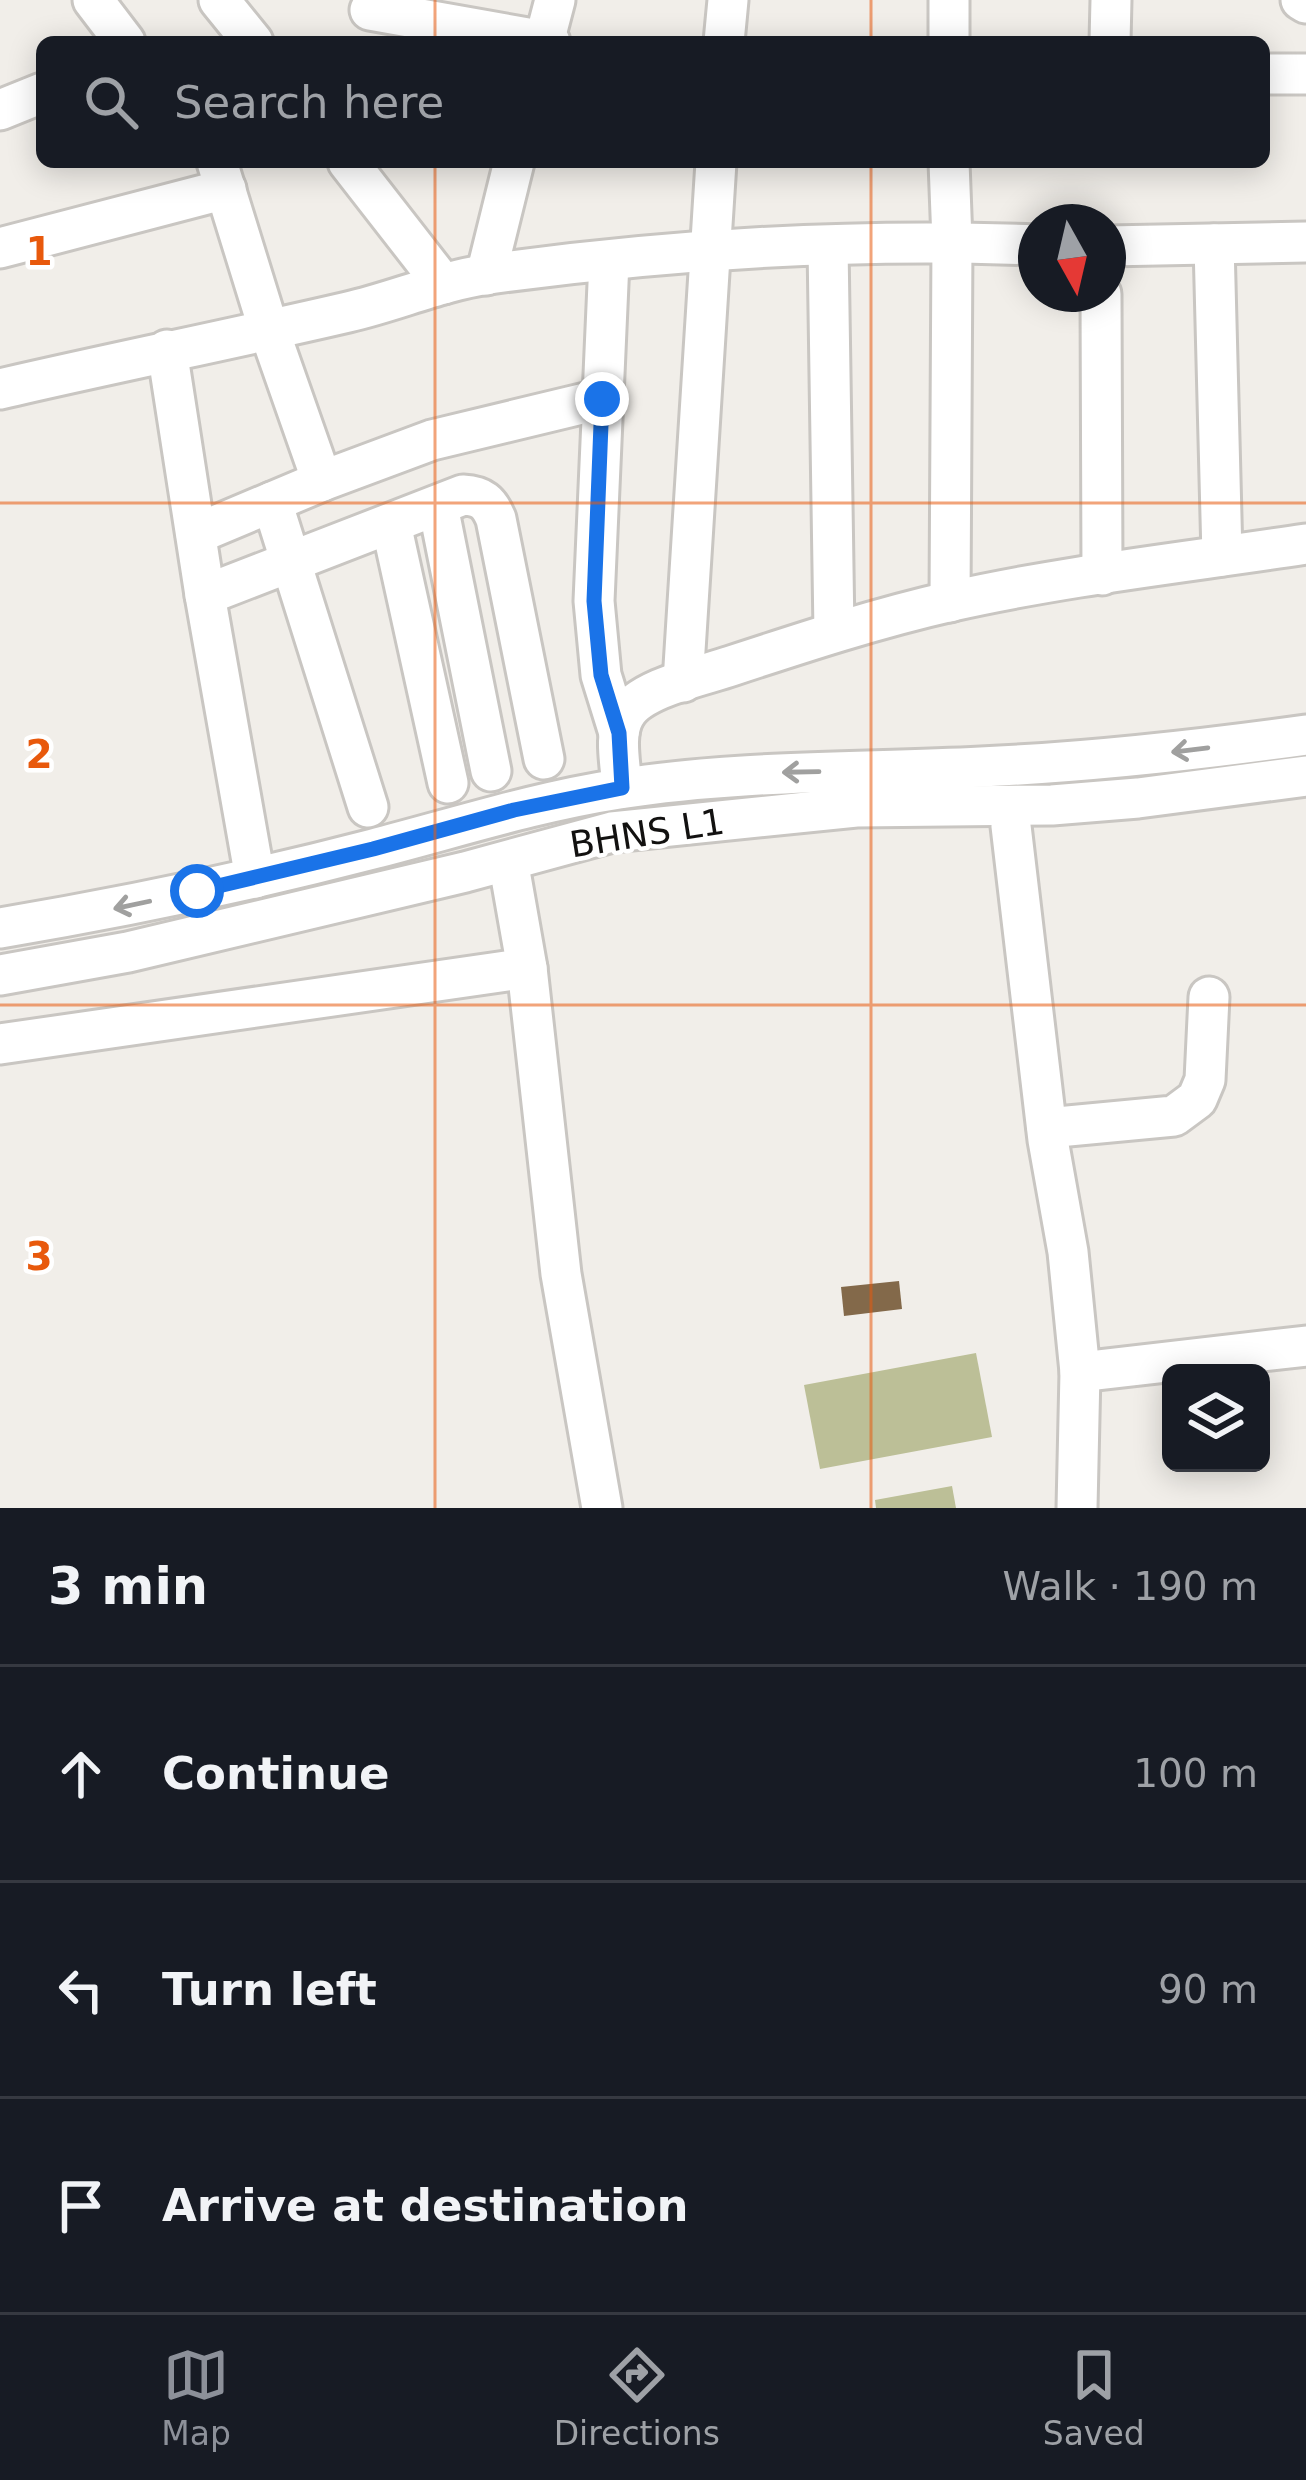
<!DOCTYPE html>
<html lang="en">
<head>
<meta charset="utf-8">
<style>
  :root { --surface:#171b24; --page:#20242c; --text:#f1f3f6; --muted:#9ea1a6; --line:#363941; --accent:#8c9099 }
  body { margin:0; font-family:"DejaVu Sans",sans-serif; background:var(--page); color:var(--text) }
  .controls { position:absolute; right:36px; bottom:36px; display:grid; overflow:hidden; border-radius:18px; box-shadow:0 6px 30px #0003 }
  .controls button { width:108px; height:108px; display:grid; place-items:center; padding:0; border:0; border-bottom:3px solid var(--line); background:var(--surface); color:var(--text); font:60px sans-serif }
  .compass { position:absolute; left:1018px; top:204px; width:108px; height:108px; border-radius:50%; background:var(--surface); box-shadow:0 6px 30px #0003; rotate:172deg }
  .stop { position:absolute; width:36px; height:36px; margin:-27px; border:9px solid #1a73e8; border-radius:50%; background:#fff }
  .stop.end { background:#1a73e8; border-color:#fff; box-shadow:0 3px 12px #0008 }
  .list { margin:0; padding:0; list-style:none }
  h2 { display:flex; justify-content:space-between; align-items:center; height:156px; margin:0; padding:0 48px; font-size:51px }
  h2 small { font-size:39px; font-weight:400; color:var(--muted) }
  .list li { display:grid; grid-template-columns:78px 1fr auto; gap:36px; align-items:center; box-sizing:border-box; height:216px; padding:0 48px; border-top:3px solid var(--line) }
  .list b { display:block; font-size:45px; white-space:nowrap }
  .list em { font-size:39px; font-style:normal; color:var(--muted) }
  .icon { flex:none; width:66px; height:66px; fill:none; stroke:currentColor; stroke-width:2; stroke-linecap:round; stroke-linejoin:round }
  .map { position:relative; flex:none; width:1306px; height:1508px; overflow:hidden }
  .search { position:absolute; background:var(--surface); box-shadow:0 6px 30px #0003; left:36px; right:36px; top:36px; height:132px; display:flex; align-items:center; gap:30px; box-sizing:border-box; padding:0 42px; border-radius:18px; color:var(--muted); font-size:45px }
  .sheet { height:804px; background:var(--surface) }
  nav { display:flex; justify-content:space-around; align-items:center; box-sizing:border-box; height:168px; border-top:3px solid var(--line); background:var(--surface); font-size:33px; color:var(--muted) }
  nav a { display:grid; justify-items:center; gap:6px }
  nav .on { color:var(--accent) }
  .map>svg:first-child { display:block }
</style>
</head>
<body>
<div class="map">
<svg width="1306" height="1508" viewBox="0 0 1306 1508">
  <rect width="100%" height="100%" fill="#f1eee9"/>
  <g fill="#bcbf97">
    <path d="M976 1353 992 1437 820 1469 804 1385Z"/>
    <path d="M952 1486 956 1508H876L875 1500Z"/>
  </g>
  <path fill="#83694a" d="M899 1281 902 1309 844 1316 841 1287Z"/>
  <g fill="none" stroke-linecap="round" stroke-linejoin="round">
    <g stroke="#c9c6c2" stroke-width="45">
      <g id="minor">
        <path d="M93 0 125 42"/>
        <path d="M219 0 253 42"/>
        <path d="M1301 0 1306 3"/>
        <path d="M370 10 550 42"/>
        <path d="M544 42 555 0"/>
        <path d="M724 42 728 0"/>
        <path d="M949 42V0"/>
        <path d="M1110 42 1111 0"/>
        <path d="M1264 74H1306"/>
        <path d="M0 110 42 93"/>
        <path d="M217 162 269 330 322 481"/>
        <path d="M348 162 443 284"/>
        <path d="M949 162 952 241 950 602"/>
        <path d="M1214 244 1222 556"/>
        <path d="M828 246 834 632"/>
        <path d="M1108 246 1306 242"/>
        <path d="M0 248 226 189"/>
        <path d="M609 261 594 601 601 675 619 733"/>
        <path d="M486 275 514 162"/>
        <path d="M1101 294 1102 575"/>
        <path d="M167 350 205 595 255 878"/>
        <path d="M0 389C116 362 232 339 348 312 396 301 440 281 489 274 670 249 854 238 1036 245"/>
        <path d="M272 502 368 807"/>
        <path d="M438 506 491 771"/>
        <path d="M391 524 448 783"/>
        <path d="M196 534 322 481 432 440 602 399"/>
        <path d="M205 595 463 495C482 496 489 502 496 519L544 759"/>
        <path d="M683 682 716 162"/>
        <path d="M622 788C621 766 613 735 625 715 640 688 702 676 731 666 804 642 877 618 952 601 1068 575 1188 562 1306 544"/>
        <path d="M1011 826 1048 1140 1068 1252 1080 1372 1077 1508"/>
        <path d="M511 877 527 968 561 1274 602 1508"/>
        <path d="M0 928C125 907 250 881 373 849 455 828 535 802 619 789 739 770 860 773 981 767 1090 762 1198 750 1306 735"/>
        <path d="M0 975 128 952 465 872 612 832 856 807 1052 805 1138 798 1306 776"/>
        <path d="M0 1044 527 968"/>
        <path d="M1047 1128 1174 1116 1197 1099 1205 1080 1209 997"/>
        <path d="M1080 1372 1306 1346"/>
      </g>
    </g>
    <use href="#minor" stroke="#fff" stroke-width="39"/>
  </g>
  <defs><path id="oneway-shaft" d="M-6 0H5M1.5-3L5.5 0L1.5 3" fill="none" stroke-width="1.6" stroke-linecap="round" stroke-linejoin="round" transform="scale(3)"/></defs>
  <g stroke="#a0a09f">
    <use href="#oneway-shaft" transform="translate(1190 750) rotate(173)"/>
    <use href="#oneway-shaft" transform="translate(801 772) rotate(179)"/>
    <use href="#oneway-shaft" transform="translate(132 905) rotate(168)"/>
  </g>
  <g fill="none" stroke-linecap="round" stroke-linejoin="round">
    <path stroke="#1a73e8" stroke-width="15" d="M197 891 373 849 514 810 622 788 619 733 601 675 594 601 602 399"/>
  </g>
  <path fill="none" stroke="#e8590c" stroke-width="3" stroke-opacity="0.55" d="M435 0V42M871 0V42M435 162V1508M871 162V1508M0 503H1306M0 1005H1306"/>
  <g text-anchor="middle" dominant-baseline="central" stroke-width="9" stroke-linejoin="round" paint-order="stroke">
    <g font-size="36" fill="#121110" stroke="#fff">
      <text transform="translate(647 833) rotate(-9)">BHNS L1</text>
    </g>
  </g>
  <g font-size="39" text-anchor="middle" font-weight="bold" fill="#e8590c" stroke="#fff" stroke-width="9" stroke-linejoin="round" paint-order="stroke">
    <text x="39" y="265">1</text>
    <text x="39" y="768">2</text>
    <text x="39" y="1270">3</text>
  </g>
</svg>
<div class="controls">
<button><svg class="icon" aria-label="layers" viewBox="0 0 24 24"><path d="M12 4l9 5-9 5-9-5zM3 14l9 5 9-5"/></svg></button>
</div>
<svg class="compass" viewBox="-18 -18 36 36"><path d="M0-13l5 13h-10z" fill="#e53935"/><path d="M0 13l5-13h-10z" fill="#9ea1a6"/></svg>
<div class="stop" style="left:197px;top:891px"></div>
<div class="stop end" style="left:602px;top:399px"></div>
<div class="search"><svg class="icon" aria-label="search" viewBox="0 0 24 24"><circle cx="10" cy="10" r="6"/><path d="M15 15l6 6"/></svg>Search here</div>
</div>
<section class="sheet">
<h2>3 min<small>Walk · 190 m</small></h2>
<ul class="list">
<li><svg class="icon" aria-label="ahead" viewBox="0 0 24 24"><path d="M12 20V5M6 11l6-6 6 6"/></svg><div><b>Continue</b></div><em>100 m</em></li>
<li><svg class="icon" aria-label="left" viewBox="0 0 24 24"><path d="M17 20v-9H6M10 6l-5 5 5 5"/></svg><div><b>Turn left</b></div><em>90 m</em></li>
<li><svg class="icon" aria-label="arrive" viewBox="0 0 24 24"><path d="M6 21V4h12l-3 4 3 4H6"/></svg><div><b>Arrive at destination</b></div></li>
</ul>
</section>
<nav>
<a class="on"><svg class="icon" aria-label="map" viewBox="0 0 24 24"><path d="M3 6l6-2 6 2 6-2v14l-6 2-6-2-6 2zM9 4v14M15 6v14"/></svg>Map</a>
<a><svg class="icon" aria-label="directions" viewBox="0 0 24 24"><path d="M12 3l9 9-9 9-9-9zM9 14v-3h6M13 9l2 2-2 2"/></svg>Directions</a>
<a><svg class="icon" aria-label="saved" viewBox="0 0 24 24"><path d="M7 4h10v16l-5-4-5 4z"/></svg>Saved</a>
</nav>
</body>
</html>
